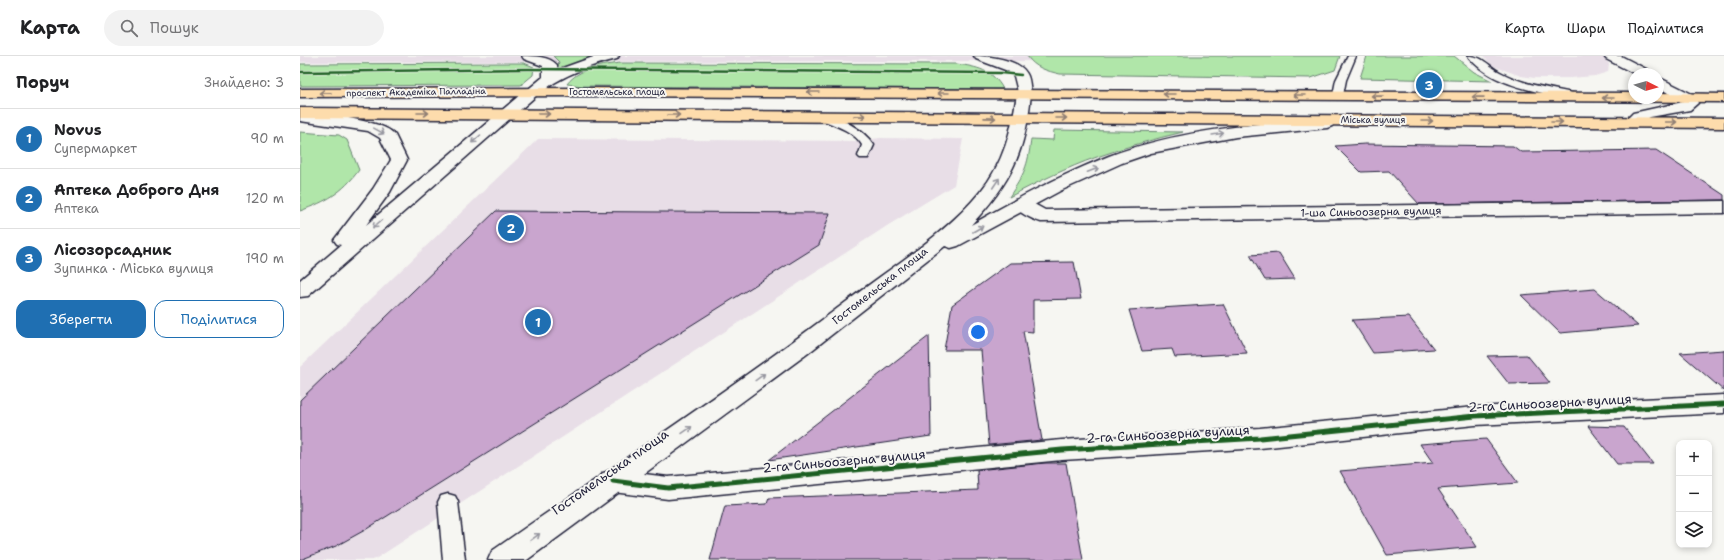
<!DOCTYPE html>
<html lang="uk">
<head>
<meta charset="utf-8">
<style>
  :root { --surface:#fff; --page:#f2f2f2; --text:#202124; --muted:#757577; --line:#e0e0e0; --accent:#1f6fb2 }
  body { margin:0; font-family:"Shantell Sans",sans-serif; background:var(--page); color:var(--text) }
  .controls { position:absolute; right:12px; bottom:12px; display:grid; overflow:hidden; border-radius:8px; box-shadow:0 2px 6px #0003 }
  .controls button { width:36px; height:36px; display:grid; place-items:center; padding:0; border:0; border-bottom:1px solid var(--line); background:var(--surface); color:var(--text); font:20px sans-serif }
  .compass { position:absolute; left:1328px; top:12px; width:36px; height:36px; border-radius:50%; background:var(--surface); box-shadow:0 2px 6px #0003; rotate:95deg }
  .you { position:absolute; left:678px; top:276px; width:14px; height:14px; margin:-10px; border:3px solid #fff; border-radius:50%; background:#1a73e8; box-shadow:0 0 0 6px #1a73e833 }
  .badge { display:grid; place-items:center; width:26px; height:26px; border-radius:50%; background:var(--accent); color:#fff; font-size:13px; font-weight:700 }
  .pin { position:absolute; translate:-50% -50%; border:2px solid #fff; box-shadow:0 1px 4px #0006 }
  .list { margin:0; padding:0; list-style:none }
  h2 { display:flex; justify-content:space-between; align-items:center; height:52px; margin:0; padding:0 16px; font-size:17px }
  h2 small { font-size:13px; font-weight:400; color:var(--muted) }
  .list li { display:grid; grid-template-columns:26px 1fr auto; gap:12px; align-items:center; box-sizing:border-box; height:60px; padding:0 16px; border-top:1px solid var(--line) }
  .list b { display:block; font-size:15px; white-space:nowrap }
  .list p { margin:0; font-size:13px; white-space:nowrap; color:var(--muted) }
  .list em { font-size:13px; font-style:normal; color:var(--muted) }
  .actions { display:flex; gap:8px; padding:12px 16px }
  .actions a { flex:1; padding:9px 0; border:1px solid var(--accent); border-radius:12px; text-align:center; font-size:14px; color:var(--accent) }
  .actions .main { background:var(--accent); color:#fff }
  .icon { flex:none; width:22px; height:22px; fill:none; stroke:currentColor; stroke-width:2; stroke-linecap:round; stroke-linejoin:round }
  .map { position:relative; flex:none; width:1424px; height:504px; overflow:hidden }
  header { display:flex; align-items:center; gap:24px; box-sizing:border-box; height:56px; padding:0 20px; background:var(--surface); border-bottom:1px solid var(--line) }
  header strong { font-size:19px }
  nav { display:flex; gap:22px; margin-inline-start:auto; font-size:14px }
  .search { width:280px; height:36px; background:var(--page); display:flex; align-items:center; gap:10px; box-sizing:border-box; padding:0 14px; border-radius:22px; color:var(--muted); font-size:15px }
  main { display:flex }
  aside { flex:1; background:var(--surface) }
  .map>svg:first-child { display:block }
</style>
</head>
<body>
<header>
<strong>Карта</strong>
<div class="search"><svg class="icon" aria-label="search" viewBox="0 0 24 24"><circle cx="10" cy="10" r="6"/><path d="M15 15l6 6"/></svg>Пошук</div>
<nav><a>Карта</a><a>Шари</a><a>Поділитися</a></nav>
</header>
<main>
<aside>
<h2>Поруч<small>Знайдено: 3</small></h2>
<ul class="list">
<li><span class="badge">1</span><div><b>Novus</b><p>Супермаркет</p></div><em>90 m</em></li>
<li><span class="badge">2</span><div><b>Аптека Доброго Дня</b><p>Аптека</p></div><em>120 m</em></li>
<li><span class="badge">3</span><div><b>Лісозорсадник</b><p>Зупинка · Міська вулиця</p></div><em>190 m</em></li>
</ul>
<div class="actions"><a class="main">Зберегти</a><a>Поділитися</a></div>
</aside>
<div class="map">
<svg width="1424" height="504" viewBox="0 0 1424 504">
  <rect width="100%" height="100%" fill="#f6f6f2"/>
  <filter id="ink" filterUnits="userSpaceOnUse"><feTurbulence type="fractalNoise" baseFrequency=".025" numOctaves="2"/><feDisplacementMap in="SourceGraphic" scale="8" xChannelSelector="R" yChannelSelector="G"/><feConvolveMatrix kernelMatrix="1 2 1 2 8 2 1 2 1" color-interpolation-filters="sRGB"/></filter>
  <g filter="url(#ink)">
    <g fill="#e8dee7">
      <path d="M0 0H729L733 5 0 6Z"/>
      <path d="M1183 0H1302L1309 8 1308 16 1295 20 1270 22H1235L1221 20 1193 10Z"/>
      <path d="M580 82 663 83 654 129 590 168 77 502 73 504H0V311L238 83 557 85Z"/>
    </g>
    <g fill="#b0e6a9" stroke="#698472">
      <path d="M253 0H295L255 16 259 6Z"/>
      <path d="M727 0H1040L1035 14 1011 22 760 18C747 15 735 12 727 0Z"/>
      <path d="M1067 0H1154L1174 16 1192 25 1060 22Z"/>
      <path d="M212 7H224L234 11 233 19 221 29 0 30V8Z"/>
      <path d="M321 7 657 8C677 11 693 14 703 33L283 30 267 28C279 12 302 9 321 7Z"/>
      <path d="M754 74 883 76C854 83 825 91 797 101 766 112 738 126 709 141 724 118 728 111 731 83L753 84Z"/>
      <path d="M0 76 39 79 47 84 59 114C42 137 27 145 0 155Z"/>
    </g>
    <g fill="#c9a5ce" stroke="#22223b">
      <path d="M1065 88 1213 90 1221 96 1356 94 1424 139V144L1119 148 1089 115 1061 116 1035 90Z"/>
      <path d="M196 155 530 157 519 189 65 474 36 490 0 504V344Z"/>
      <path d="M979 197 995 223 965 224 950 199Z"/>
      <path d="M774 206 781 243 733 244V276L723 275 742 384 689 389 681 294H644L652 249 710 207Z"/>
      <path d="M1295 233 1338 270 1260 277 1221 239Z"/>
      <path d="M923 248 947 297 875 301 872 293 842 295 829 254Z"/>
      <path d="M1109 261 1134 293 1073 297 1052 264Z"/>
      <path d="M629 280 631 380 469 404Z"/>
      <path d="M1424 294V335L1380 297Z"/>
      <path d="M1227 299 1250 327 1209 328 1187 300Z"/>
      <path d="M1288 370 1324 371 1353 408H1317Z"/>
      <path d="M1186 383 1218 427 1138 433 1177 491 1087 499 1040 415 1133 407 1120 388Z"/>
      <path d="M745 407H766L783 504H410L425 450 467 448 469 442 678 434 677 414Z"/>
    </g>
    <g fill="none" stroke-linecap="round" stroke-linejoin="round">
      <g stroke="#22223b" stroke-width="3">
        <g id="service">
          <path d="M1048 0H1056L1046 24 1043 39 1038 42 1035 41 1033 39 1036 24Z"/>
          <path d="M1168 0C1183 0 1187 9 1200 16 1225 30 1253 32 1281 39L1282 41 1277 44C1241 36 1192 31 1168 0Z"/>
          <path d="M521 57C541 62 562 72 574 89L568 102H560L558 100 562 89C553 74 533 69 517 62L516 60 517 58Z"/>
          <path d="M148 438 155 440 158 446 165 504H143L138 446 141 440Z"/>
        </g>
      </g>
      <g stroke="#22223b" stroke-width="3">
        <g id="minor">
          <path d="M222 0C235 0 249 0 257 9V14L296 0H319L317 3C295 8 274 15 254 27 246 32 238 42 227 39L225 36 243 21V10L224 3Z"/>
          <path d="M674 0C689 0 719 3 727 18 730 23 730 31 731 37L729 40H719L714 20 708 15 676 3Z"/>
          <path d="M1304 0H1321L1350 15 1352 18H1335L1306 3Z"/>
          <path d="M1358 21 1394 39 1398 47 1390 54 1350 61 1332 71 1327 69 1324 66 1333 57 1383 46 1358 31Z"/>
          <path d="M721 143 727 144 745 154 1424 145V157L741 166C731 163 718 156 712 148L715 144Z"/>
          <path d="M1424 339V357L1175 369 960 392 762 404 368 443 313 436 303 433 299 425 303 417 313 414 368 421 762 384 960 372 1175 351Z"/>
        </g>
      </g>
      <g stroke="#22223b" stroke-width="3">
        <g id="secondary">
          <path d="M232 32 237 33 239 36 237 39 8 240 0 241V224L41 189 37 188 34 184 73 133 91 104 80 82 68 75 0 65V55C21 59 84 63 95 79L107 104 90 136 66 169 227 33Z"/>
          <path d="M724 33 729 34 731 37C726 95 711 127 671 169 716 143 761 119 809 100 879 74 954 68 1027 62L1032 64 1035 67 1032 70 1027 72 936 81 851 97 822 107 760 135 658 190 651 192 645 190 507 298 227 504H188L192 495C312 411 434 331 550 243 593 210 646 178 680 136 704 107 712 73 717 37L719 34Z"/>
        </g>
      </g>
      <g stroke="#22223b" stroke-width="3">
        <g id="trunk">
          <path d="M285 32 1334 37V42H1358V37L1424 38V46L285 40 0 41V33Z"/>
          <path d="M0 52 1424 62V72L0 62Z"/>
        </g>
      </g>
      <use href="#service" fill="#f6f6f2" fill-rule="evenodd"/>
      <use href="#minor" fill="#f6f6f2" fill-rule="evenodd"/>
      <use href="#secondary" fill="#f6f6f2" fill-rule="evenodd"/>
      <use href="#trunk" fill="#fddcac" fill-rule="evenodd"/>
      <g stroke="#f6f6f2" stroke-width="4">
        <path id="cycleway-far1" d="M0 16 229 13 701 17 721 19"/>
      </g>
      <g stroke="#f6f6f2" stroke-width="8">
        <path id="cycleway" d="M313 425 368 432 762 394 960 382 1175 360 1424 348"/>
      </g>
      <use href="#cycleway-far1" stroke="#1b5e20" stroke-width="2.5"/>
      <use href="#cycleway" stroke="#1b5e20" stroke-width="5"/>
    </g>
    <defs><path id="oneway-shaft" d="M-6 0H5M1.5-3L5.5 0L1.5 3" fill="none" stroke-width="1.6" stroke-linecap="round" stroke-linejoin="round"/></defs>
    <g stroke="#907f74">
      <use href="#oneway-shaft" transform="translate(513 36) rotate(-180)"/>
      <use href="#oneway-shaft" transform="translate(25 37) rotate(179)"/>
      <use href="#oneway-shaft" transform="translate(643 37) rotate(-180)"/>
      <use href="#oneway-shaft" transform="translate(869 38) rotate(-180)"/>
      <use href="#oneway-shaft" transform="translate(999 39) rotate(-180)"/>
      <use href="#oneway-shaft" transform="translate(1077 40) rotate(-179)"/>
      <use href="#oneway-shaft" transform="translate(1178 41) rotate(-179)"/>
      <use href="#oneway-shaft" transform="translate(1308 42) rotate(180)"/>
      <use href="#oneway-shaft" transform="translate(123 57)"/>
      <use href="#oneway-shaft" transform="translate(244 58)"/>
      <use href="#oneway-shaft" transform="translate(374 59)"/>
      <use href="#oneway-shaft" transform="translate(560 60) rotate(1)"/>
      <use href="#oneway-shaft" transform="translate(690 62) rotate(1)"/>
      <use href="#oneway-shaft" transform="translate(761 62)"/>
      <use href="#oneway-shaft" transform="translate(1127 65)"/>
      <use href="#oneway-shaft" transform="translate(1257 66)"/>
      <use href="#oneway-shaft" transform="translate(1371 66)"/>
    </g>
    <g stroke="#9797a0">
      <use href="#oneway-shaft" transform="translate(79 75) rotate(29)"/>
      <use href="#oneway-shaft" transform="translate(918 78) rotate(-9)"/>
      <use href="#oneway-shaft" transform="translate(176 83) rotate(139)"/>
      <use href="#oneway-shaft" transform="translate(793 114) rotate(-21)"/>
      <use href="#oneway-shaft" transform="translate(696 127) rotate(-56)"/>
      <use href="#oneway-shaft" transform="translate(77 168) rotate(139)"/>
      <use href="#oneway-shaft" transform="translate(678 173) rotate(-30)"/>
      <use href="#oneway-shaft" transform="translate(460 321) rotate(-36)"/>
      <use href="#oneway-shaft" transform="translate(387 374) rotate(-35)"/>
      <use href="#oneway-shaft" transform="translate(235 481) rotate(-36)"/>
    </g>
  </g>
  <g text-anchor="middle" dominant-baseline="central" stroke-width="4" stroke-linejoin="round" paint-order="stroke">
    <g font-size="9" fill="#22223b" stroke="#f6f6f2">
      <text transform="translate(116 36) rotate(-1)">проспект Академіка Палладіна</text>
      <text x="317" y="36">Гостомельська площа</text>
      <text x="1073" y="64">Міська вулиця</text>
    </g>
    <g font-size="11" fill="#22223b" stroke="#f6f6f2">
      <text transform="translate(1071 156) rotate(-1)">1-ша Синьоозерна вулиця</text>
      <text transform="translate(580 230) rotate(-38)">Гостомельська площа</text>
    </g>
    <g font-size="13" fill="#22223b" stroke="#f6f6f2">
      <text transform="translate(1250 347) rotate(-3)">2-га Синьоозерна вулиця</text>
      <text transform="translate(868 378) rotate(-3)">2-га Синьоозерна вулиця</text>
      <text transform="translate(544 405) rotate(-5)">2-га Синьоозерна вулиця</text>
      <text transform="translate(310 416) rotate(-35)">Гостомельська площа</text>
    </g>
  </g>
</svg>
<div class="controls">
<button>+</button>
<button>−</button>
<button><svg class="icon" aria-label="layers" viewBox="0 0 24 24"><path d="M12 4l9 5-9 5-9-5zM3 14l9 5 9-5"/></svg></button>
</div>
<svg class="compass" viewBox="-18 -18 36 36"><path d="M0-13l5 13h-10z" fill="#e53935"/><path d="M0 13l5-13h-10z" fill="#757577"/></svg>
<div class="you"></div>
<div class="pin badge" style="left:238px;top:266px">1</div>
<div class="pin badge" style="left:211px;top:172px">2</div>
<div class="pin badge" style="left:1129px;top:29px">3</div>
</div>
</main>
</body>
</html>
